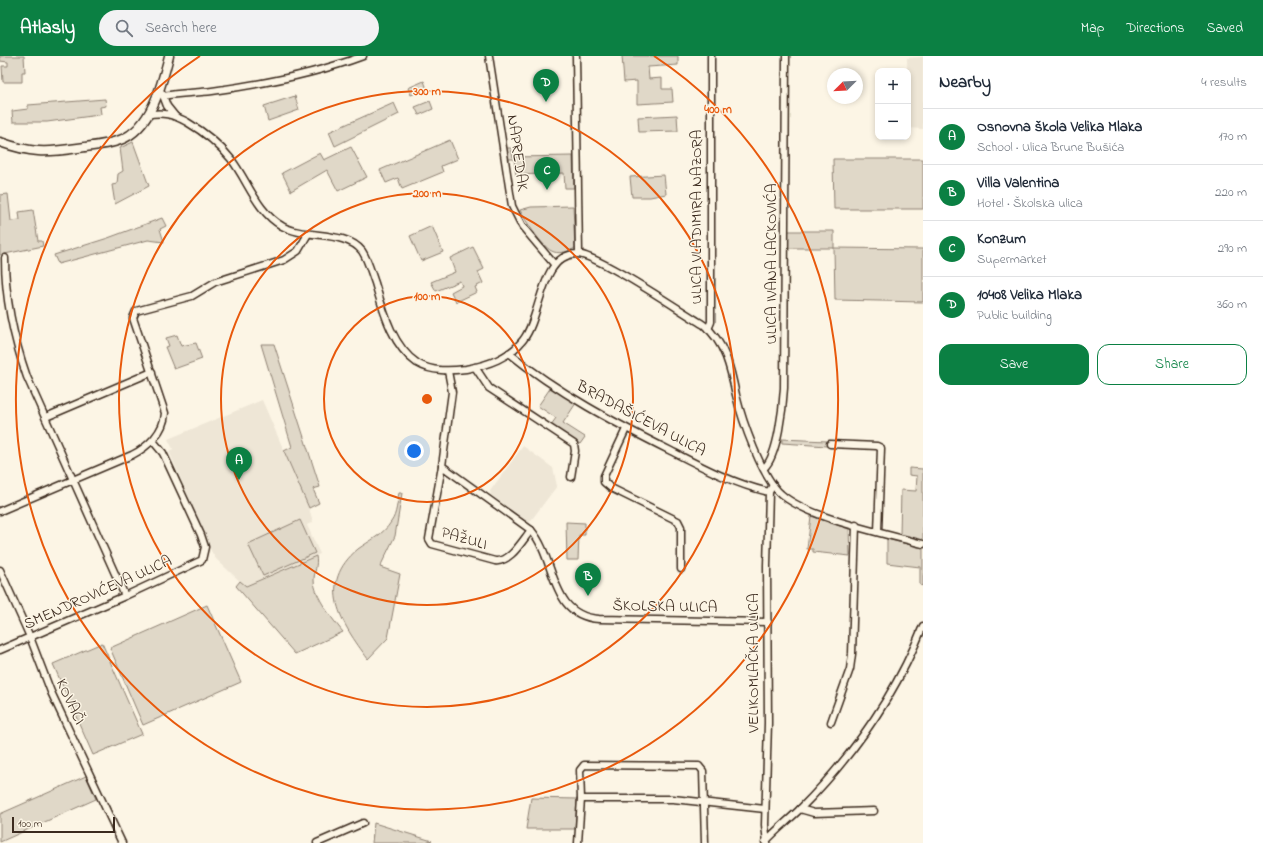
<!DOCTYPE html>
<html lang="en">
<head>
<meta charset="utf-8">
<style>
  :root { --surface:#fff; --page:#f2f2f3; --text:#1f2937; --muted:#747a83; --line:#e0e1e3; --accent:#0b8043 }
  body { margin:0; font-family:"Indie Flower",sans-serif; background:var(--page); color:var(--text) }
  .controls { position:absolute; right:12px; top:12px; display:grid; overflow:hidden; border-radius:8px; box-shadow:0 2px 6px #0003 }
  .controls button { width:36px; height:36px; display:grid; place-items:center; padding:0; border:0; border-bottom:1px solid var(--line); background:var(--surface); color:var(--text); font:20px sans-serif }
  .compass { position:absolute; left:827px; top:12px; width:36px; height:36px; border-radius:50%; background:var(--surface); box-shadow:0 2px 6px #0003; rotate:246deg }
  .scale { position:absolute; left:12px; bottom:10px; width:103px; box-sizing:border-box; padding-left:4px; border:2px solid #3b2a1e; border-top:0; font-size:11px; line-height:14px; white-space:nowrap; color:#3b2a1e; -webkit-text-stroke:3px #fcf5e5; paint-order:stroke }
  .you { position:absolute; left:414px; top:395px; width:14px; height:14px; margin:-10px; border:3px solid #fff; border-radius:50%; background:#1a73e8; box-shadow:0 0 0 6px #1a73e833 }
  .badge { display:grid; place-items:center; width:26px; height:26px; border-radius:50%; background:var(--accent); color:#fff; font-size:13px; font-weight:700 }
  .pin { position:absolute; translate:-50% -33px; filter:drop-shadow(0 1px 2px #0008) }
  .pin::after { content:''; position:absolute; top:21px; width:14px; height:12px; background:inherit; clip-path:polygon(0 0,100% 0,50% 100%) }
  .list { margin:0; padding:0; list-style:none }
  h2 { display:flex; justify-content:space-between; align-items:center; height:52px; margin:0; padding:0 16px; font-size:17px }
  h2 small { font-size:13px; font-weight:400; color:var(--muted) }
  .list li { display:grid; grid-template-columns:26px 1fr auto; gap:12px; align-items:center; box-sizing:border-box; height:56px; padding:0 16px; border-top:1px solid var(--line) }
  .list b { display:block; font-size:15px; white-space:nowrap }
  .list p { margin:0; font-size:13px; white-space:nowrap; color:var(--muted) }
  .list em { font-size:13px; font-style:normal; color:var(--muted) }
  .actions { display:flex; gap:8px; padding:12px 16px }
  .actions a { flex:1; padding:9px 0; border:1px solid var(--accent); border-radius:12px; text-align:center; font-size:14px; color:var(--accent) }
  .actions .main { background:var(--accent); color:#fff }
  .icon { flex:none; width:22px; height:22px; fill:none; stroke:currentColor; stroke-width:2; stroke-linecap:round; stroke-linejoin:round }
  .map { position:relative; flex:none; width:923px; height:787px; overflow:hidden }
  header { display:flex; align-items:center; gap:24px; box-sizing:border-box; height:56px; padding:0 20px; background:var(--accent); color:#fff }
  header strong { font-size:19px }
  nav { display:flex; gap:22px; margin-inline-start:auto; font-size:14px }
  .search { width:280px; height:36px; background:var(--page); display:flex; align-items:center; gap:10px; box-sizing:border-box; padding:0 14px; border-radius:22px; color:var(--muted); font-size:15px }
  main { display:flex }
  aside { flex:1; background:var(--surface) }
  .map>svg:first-child { display:block }
</style>
</head>
<body>
<header>
<strong>Atlasly</strong>
<div class="search"><svg class="icon" aria-label="search" viewBox="0 0 24 24"><circle cx="10" cy="10" r="6"/><path d="M15 15l6 6"/></svg>Search here</div>
<nav><a>Map</a><a>Directions</a><a>Saved</a></nav>
</header>
<main>
<div class="map">
<svg width="923" height="787" viewBox="0 0 923 787">
  <rect width="100%" height="100%" fill="#fcf5e5"/>
  <filter id="ink" filterUnits="userSpaceOnUse"><feTurbulence type="fractalNoise" baseFrequency=".025" numOctaves="2"/><feDisplacementMap in="SourceGraphic" scale="8" xChannelSelector="R" yChannelSelector="G"/><feConvolveMatrix kernelMatrix="1 2 1 2 8 2 1 2 1" color-interpolation-filters="sRGB"/></filter>
  <g filter="url(#ink)">
    <g fill="#eee6d6">
      <path d="M923 1V73L908 72 907 2Z"/>
      <path d="M262 344 309 452 313 466 307 469 320 498 245 530 216 503 211 495 169 395 173 393 168 383Z"/>
      <path d="M523 390 553 412 557 430 529 467 491 439 490 435Z"/>
    </g>
    <g fill="#e0d8c8" stroke="#8e8173">
      <path d="M0 0H24L25 16H22V26H3L2 10H8V6L0 5Z"/>
      <path d="M622 0H678V9L648 11 649 23 662 22V33H672L673 46 637 48V25L624 26Z"/>
      <path d="M424 25 427 33 411 39 408 32Z"/>
      <path d="M295 40 299 54 268 65 264 50Z"/>
      <path d="M105 43 106 50 100 51 101 58 99 59 47 66H13L12 55 28 53V49Z"/>
      <path d="M430 45 433 53 419 59 415 51Z"/>
      <path d="M394 47 399 58 335 90 329 76Z"/>
      <path d="M677 59 678 75 639 76 638 61Z"/>
      <path d="M450 84 458 103 441 110 443 116 402 133 398 122 386 127 380 114Z"/>
      <path d="M133 86 149 130 115 148 112 129 117 128 118 118 123 115 120 92Z"/>
      <path d="M351 91 367 121 338 135 327 114 291 135 282 117 320 97 324 104Z"/>
      <path d="M506 92H511L513 101 573 100 574 132H565L564 117 516 119 514 103H507Z"/>
      <path d="M833 103H923V153H834Z"/>
      <path d="M664 119 666 138 650 141H632L630 121Z"/>
      <path d="M8 138 11 165 20 164 19 156 33 154 38 185H42L43 190 0 199V139Z"/>
      <path d="M573 150 575 192C570 195 560 198 554 196 543 193 525 164 520 154L531 151Z"/>
      <path d="M162 162 166 170 160 173 164 186 148 184 58 208 54 199 108 182Z"/>
      <path d="M432 170 443 196 421 205 410 180Z"/>
      <path d="M788 175H834V192L923 193V246L835 244 834 192H788Z"/>
      <path d="M473 191 484 213 478 216 483 227 475 231 477 236 456 246 451 236 462 230 460 225 436 235 431 226 455 216 450 202Z"/>
      <path d="M177 279 181 290 196 287 202 303 174 313 165 291 169 290 166 282Z"/>
      <path d="M261 288H274L320 431 313 433 319 447 309 452 284 395 292 391Z"/>
      <path d="M551 331 576 347 563 367 585 381 580 388 551 369 556 362 538 350Z"/>
      <path d="M782 383 827 385V390L782 387Z"/>
      <path d="M909 412 923 413V485L900 479 901 434 916 435 917 420 909 419Z"/>
      <path d="M399 437H402L395 480 380 511 400 518 388 582 368 603C341 567 316 528 358 493 369 485 384 478 391 466 397 458 397 446 399 437Z"/>
      <path d="M811 460 849 473 850 500 813 496V493H807Z"/>
      <path d="M300 464 315 497 263 520 248 488Z"/>
      <path d="M566 466 585 467V479H579L578 504H567Z"/>
      <path d="M887 483 923 492V530L920 529V511L887 507Z"/>
      <path d="M316 500C318 509 314 516 314 524 314 540 333 564 343 576L295 598 236 530 240 525 246 530Z"/>
      <path d="M207 549 241 626 143 669 110 592Z"/>
      <path d="M102 587 142 678 93 699 53 608Z"/>
      <path d="M86 720 96 743 0 786V758Z"/>
      <path d="M531 742 577 743 575 773H526Z"/>
      <path d="M374 767 432 785 425 787H372Z"/>
    </g>
    <g fill="none" stroke-linecap="round" stroke-linejoin="round">
      <g stroke="#3b2a1e" stroke-width="9">
        <g id="minor">
          <path d="M489 0 512 150 522 170 554 208"/>
          <path d="M576 0 579 198"/>
          <path d="M162 37 167 50 175 60"/>
          <path d="M163 40C179 37 196 37 212 35 263 28 315 18 363 0"/>
          <path d="M147 59C162 55 174 59 187 66 204 76 219 88 231 103 248 125 257 156 282 170 304 183 346 174 362 195 368 204 371 216 375 227 383 254 392 290 417 307 432 316 450 315 466 313 488 309 509 302 523 284 542 260 540 199 576 198 596 197 682 256 704 269 725 286 731 314 736 339 742 364 762 422 781 438 808 462 886 478 923 488"/>
          <path d="M5 202C5 244 13 281 27 321L125 540"/>
          <path d="M708 273 711 266V0"/>
          <path d="M509 297C558 337 615 367 671 395 702 411 734 428 769 436"/>
          <path d="M475 311 489 332 574 388 575 395 571 421"/>
          <path d="M448 315 452 336 442 410 531 474C557 504 549 560 599 563L768 566"/>
          <path d="M46 361 152 316"/>
          <path d="M626 373 604 420V426L611 432 678 465 681 471V513"/>
          <path d="M830 388 877 390 881 392 878 476"/>
          <path d="M442 410 429 483 432 488 495 505C510 507 522 485 531 474"/>
          <path d="M764 412C778 400 783 350 784 332L786 0"/>
          <path d="M0 455 132 399C148 391 164 376 165 357L133 262 136 255 192 240 215 226 284 204 298 195 308 178"/>
          <path d="M0 514 30 581 51 636 122 787"/>
          <path d="M0 594 125 540 202 504 205 491 201 479 163 397 153 385"/>
          <path d="M831 666 850 613 852 598 856 469"/>
          <path d="M581 743 580 714 584 709 699 710 703 715 705 787"/>
          <path d="M800 753 814 757 874 755"/>
          <path d="M765 786C776 774 789 764 800 753 852 701 896 638 923 570"/>
          <path d="M317 787 363 767"/>
          <path d="M578 787 581 743H673L765 753"/>
          <path d="M767 787 765 769 768 667 767 510 769 436 773 429"/>
        </g>
      </g>
      <g stroke="#3b2a1e" stroke-width="11">
        <path id="tertiary" d="M0 86C31 97 45 97 78 92 92 90 107 89 120 84 151 73 162 28 169 0"/>
      </g>
      <use href="#minor" stroke="#fcf5e5" stroke-width="6"/>
      <use href="#tertiary" stroke="#fcf5e5" stroke-width="8"/>
    </g>
  </g>
  <g fill="none" stroke="#e8590c" stroke-width="2">
    <circle cx="427" cy="343" r="103"/>
    <circle cx="427" cy="343" r="206"/>
    <circle cx="427" cy="343" r="308"/>
    <path d="M654 0A411 411 0 1 1 200 0"/>
  </g>
  <g text-anchor="middle" dominant-baseline="central" stroke-width="3" stroke-linejoin="round" paint-order="stroke">
    <g font-size="16" fill="#3b2a1e" stroke="#fcf5e5">
      <text transform="translate(517 97) rotate(82)">NAPREDAK</text>
      <text transform="translate(697 161) rotate(-90)">ULICA VLADIMIRA NAZORA</text>
      <text transform="translate(772 208) rotate(-90)">ULICA IVANA LACKOVIĆA</text>
      <text transform="translate(641 363) rotate(28)">BRADAŠIĆEVA ULICA</text>
      <text transform="translate(464 483) rotate(16)">PAŽULI</text>
      <text transform="translate(98 537) rotate(-24)">SMENDROVIĆEVA ULICA</text>
      <text transform="translate(665 551) rotate(1)">ŠKOLSKA ULICA</text>
      <text transform="translate(754 607) rotate(-90)">VELIKOMLAČKA ULICA</text>
      <text transform="translate(70 646) rotate(65)">KOVAČI</text>
    </g>
  </g>
  <circle cx="427" cy="343" r="6" fill="#e8590c" stroke="#fcf5e5" stroke-width="2"/>
  <g font-size="12" text-anchor="middle" font-weight="bold" fill="#e8590c" stroke="#fcf5e5" stroke-width="3" stroke-linejoin="round" paint-order="stroke">
    <text x="427" y="39">300 m</text>
    <text x="718" y="57">400 m</text>
    <text x="427" y="141">200 m</text>
    <text x="427" y="244">100 m</text>
  </g>
</svg>
<div class="controls">
<button>+</button>
<button>−</button>
</div>
<svg class="compass" viewBox="-18 -18 36 36"><path d="M0-13l5 13h-10z" fill="#e53935"/><path d="M0 13l5-13h-10z" fill="#747a83"/></svg>
<div class="scale">100 m</div>
<div class="you"></div>
<div class="pin badge" style="left:239px;top:424px">A</div>
<div class="pin badge" style="left:588px;top:540px">B</div>
<div class="pin badge" style="left:547px;top:134px">C</div>
<div class="pin badge" style="left:546px;top:46px">D</div>
</div>
<aside>
<h2>Nearby<small>4 results</small></h2>
<ul class="list">
<li><span class="badge">A</span><div><b>Osnovna škola Velika Mlaka</b><p>School · Ulica Brune Bušića</p></div><em>170 m</em></li>
<li><span class="badge">B</span><div><b>Villa Valentina</b><p>Hotel · Školska ulica</p></div><em>220 m</em></li>
<li><span class="badge">C</span><div><b>Konzum</b><p>Supermarket</p></div><em>290 m</em></li>
<li><span class="badge">D</span><div><b>10408 Velika Mlaka</b><p>Public building</p></div><em>360 m</em></li>
</ul>
<div class="actions"><a class="main">Save</a><a>Share</a></div>
</aside>
</main>
</body>
</html>
